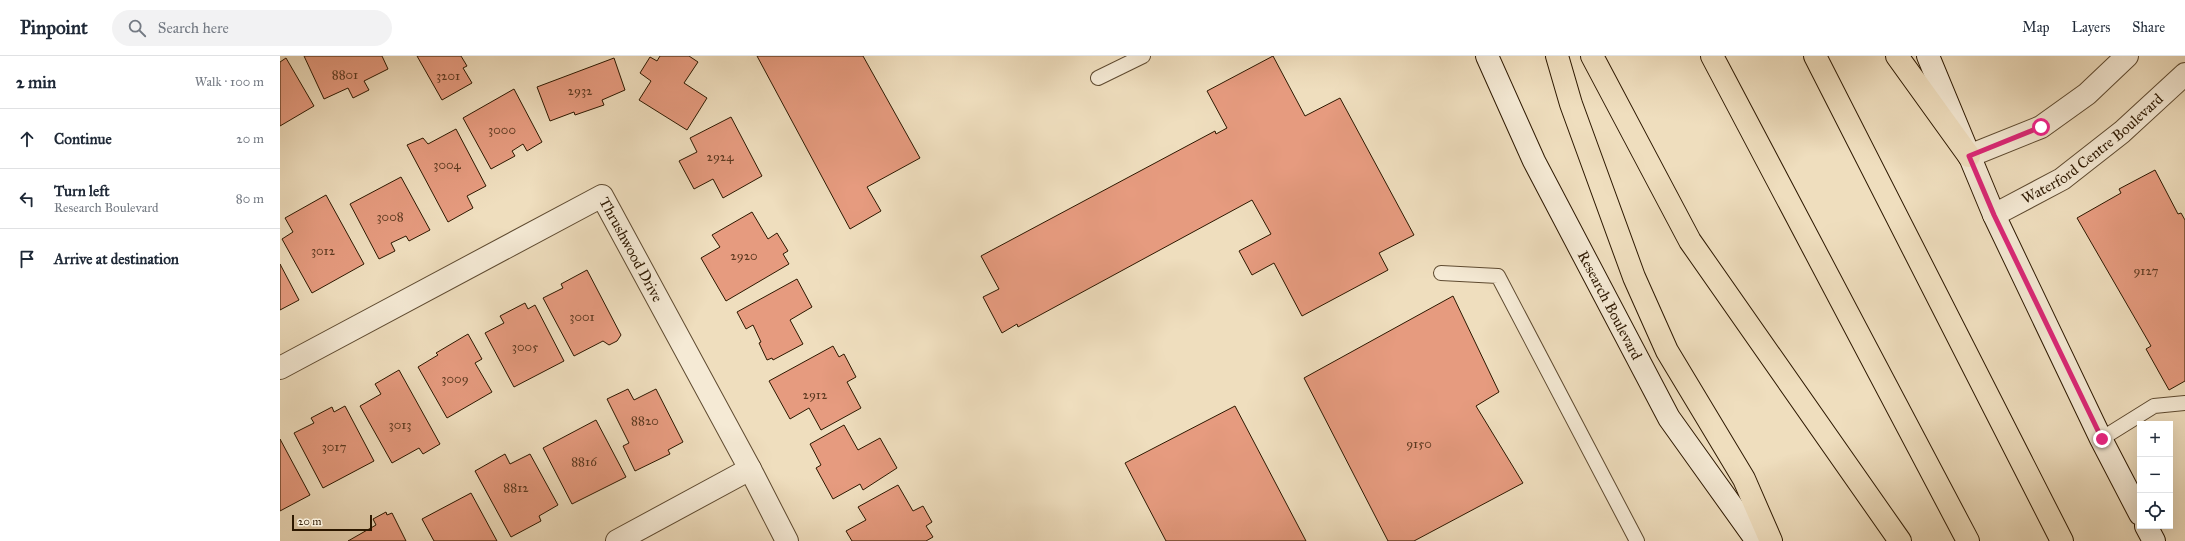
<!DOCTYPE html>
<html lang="en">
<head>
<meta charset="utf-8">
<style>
  :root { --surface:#fff; --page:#f2f2f3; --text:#1f2937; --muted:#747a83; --line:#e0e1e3 }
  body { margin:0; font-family:"IM FELL Great Primer",serif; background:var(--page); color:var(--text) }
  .controls { position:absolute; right:12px; bottom:12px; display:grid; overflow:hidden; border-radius:0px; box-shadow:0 4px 16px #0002 }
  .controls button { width:36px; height:36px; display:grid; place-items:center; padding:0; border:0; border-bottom:1px solid var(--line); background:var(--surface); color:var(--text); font:20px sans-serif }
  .scale { position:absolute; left:12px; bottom:10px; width:80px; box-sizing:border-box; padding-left:4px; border:2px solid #2d1800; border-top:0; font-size:11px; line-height:14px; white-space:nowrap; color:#2d1800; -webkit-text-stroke:3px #f5ead5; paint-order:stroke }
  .stop { position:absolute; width:12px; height:12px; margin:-9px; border:3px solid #db2777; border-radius:50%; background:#fff }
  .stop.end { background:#db2777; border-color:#fff; box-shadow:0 1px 4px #0008 }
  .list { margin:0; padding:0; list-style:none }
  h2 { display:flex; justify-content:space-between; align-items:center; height:52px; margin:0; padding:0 16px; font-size:17px }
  h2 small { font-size:13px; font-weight:400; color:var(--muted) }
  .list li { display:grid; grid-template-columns:26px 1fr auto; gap:12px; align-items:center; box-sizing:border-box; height:60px; padding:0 16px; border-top:1px solid var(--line) }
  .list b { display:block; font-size:15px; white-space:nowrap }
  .list p { margin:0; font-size:13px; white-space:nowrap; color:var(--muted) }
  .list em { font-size:13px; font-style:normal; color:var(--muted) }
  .icon { flex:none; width:22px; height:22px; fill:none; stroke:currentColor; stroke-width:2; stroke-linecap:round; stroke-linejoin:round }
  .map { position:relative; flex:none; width:1905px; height:485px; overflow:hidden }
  header { display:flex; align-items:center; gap:24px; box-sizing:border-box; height:56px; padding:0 20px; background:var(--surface); border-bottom:1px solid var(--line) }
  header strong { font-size:19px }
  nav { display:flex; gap:22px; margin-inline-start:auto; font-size:14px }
  .search { width:280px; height:36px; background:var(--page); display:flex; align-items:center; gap:10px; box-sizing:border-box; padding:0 14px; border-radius:22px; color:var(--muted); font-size:15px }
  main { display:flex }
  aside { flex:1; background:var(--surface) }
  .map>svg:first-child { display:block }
</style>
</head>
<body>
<header>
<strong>Pinpoint</strong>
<div class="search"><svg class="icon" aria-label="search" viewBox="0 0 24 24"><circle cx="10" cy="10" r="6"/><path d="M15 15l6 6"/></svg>Search here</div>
<nav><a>Map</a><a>Layers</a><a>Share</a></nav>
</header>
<main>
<aside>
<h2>2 min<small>Walk · 100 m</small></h2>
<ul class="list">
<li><svg class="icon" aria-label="ahead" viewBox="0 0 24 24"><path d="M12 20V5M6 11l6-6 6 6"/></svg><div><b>Continue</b></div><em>20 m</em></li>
<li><svg class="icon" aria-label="left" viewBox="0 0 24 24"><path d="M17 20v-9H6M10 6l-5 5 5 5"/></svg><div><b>Turn left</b><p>Research Boulevard</p></div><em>80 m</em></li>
<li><svg class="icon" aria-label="arrive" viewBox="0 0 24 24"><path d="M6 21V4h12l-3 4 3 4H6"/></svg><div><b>Arrive at destination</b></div></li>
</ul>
</aside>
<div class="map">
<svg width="1905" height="485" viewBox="0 0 1905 485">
  <rect width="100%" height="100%" fill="#efdebe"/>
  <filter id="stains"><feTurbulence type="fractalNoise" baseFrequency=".005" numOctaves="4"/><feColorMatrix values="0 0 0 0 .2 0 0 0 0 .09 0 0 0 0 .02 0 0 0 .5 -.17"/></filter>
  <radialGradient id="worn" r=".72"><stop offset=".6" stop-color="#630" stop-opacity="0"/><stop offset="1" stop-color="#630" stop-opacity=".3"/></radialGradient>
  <g fill="#e69b7f" stroke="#2d1800">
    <path d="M24 0H102L108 13 84 25 89 34 73 42 68 32 44 43Z"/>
    <path d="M137 0H181L187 10 183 12 192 27 162 44Z"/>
    <path d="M380 0H409L418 6 404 27 427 42 407 74 359 44 371 25 360 17 370 1 377 5Z"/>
    <path d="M477 0H583L640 102 587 131 601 155 570 173Z"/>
    <path d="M993 0 1025 60 1060 42 1134 179 1099 197 1108 214 1022 260 994 207 972 219 959 195 991 178 972 144 738 271 737 268 722 277 703 241 719 233 701 200 935 75 936 78 947 72 927 35Z"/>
    <path d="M6 2 34 50 0 70V6Z"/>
    <path d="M334 2 345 34 322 44 324 49 295 59 294 56 270 65 257 31Z"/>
    <path d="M234 33 262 86 247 95 243 88 232 95 235 100 211 113 183 62Z"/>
    <path d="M451 61 482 120 443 142 433 123 414 133 399 105 417 96 410 82Z"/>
    <path d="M176 73 206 130 187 140 193 152 168 166 127 89 143 82 148 88Z"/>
    <path d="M1875 114 1898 158 1901 157 1905 164V325L1889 334 1866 293 1871 290 1797 162 1841 137 1839 133Z"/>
    <path d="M121 121 150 174 129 185 126 180 111 187 115 195 99 203 70 148Z"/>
    <path d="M46 139 84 208 32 237 2 183 13 176 5 162Z"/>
    <path d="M472 156 488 183 497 177 508 195 503 198 509 208 446 245 421 202 440 191 432 179Z"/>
    <path d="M0 208 19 244 0 254Z"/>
    <path d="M307 214 341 279 337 285 329 289 323 285 294 300 263 242 283 232 281 228Z"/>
    <path d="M517 223 532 251 510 264 523 288 493 304 492 302 487 304 479 287 481 286 473 269 466 273 457 256Z"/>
    <path d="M1173 240 1219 336 1196 350 1243 427 1134 485H1108L1024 322Z"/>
    <path d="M245 247 248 253 255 249 284 305 234 331 205 277 224 267 220 260Z"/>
    <path d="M188 278 202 303 195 307 212 336 167 362 138 311 158 299 156 297Z"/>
    <path d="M553 290 559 301 564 298 576 321 567 326 581 352 541 374 529 352 510 363 489 325Z"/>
    <path d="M119 314 160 388 143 398 139 392 112 407 80 350 101 338 95 328Z"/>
    <path d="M348 333 354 344 376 333 403 386 388 394 390 398 355 415 343 390 349 387 327 343Z"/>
    <path d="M65 350 94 405 43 432 14 377 34 367 31 362 52 351 54 356Z"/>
    <path d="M955 350 1026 485H886L845 407Z"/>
    <path d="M316 364 346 421 292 448 263 392Z"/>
    <path d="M564 369 578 394 600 382 617 412 583 434 580 428 553 443 536 412 541 409 530 388Z"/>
    <path d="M0 383 30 439 0 455Z"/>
    <path d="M225 398 230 408 250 398 278 449 259 460 261 465 231 481 195 415Z"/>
    <path d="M618 429 633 455 643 450 652 466 646 470 653 481 646 485H572L566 475 586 464 578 451Z"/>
    <path d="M191 437 217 485H154L142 463Z"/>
    <path d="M106 456 107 459 112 457 126 485H68L96 469 93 463Z"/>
  </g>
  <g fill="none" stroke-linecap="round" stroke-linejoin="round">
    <g stroke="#5e4a30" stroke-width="16">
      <g id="service">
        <path d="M818 22 863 0"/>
        <path d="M1161 217 1218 220 1357 485"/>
        <path d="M1821 383 1874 350 1905 347"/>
      </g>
    </g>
    <g stroke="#5e4a30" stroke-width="24">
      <g id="minor">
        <path d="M1689 100 1761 71 1807 38 1847 0"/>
        <path id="s1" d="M1714 159 1782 123 1842 76 1905 18"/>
        <path id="s2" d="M0 312 322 140 470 413 507 485"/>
        <path d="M337 485 470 413"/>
      </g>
    </g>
    <g stroke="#2d1800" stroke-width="24">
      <g id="secondary">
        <path id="s3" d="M1207 0 1254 105 1389 362 1477 485"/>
        <path d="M1648 0 1714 159 1821 383 1860 458"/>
        <path d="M1866 470 1874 485"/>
      </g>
    </g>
    <g stroke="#2d1800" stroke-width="24">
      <g id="motorway">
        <path d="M1277 0 1291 48 1354 221 1387 295 1464 423 1491 485"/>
        <path d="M1312 0 1410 185 1620 485"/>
        <path d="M1432 0 1688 485"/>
        <path d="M1535 0 1782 485"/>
        <path d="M1617 0 1689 100"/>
      </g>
    </g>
    <use href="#service" stroke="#f5ead5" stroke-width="14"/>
    <use href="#minor" stroke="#f5ead5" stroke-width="22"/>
    <use href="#secondary" stroke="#f5ead5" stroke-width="22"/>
    <use href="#motorway" stroke="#efdebe" stroke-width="22"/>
  </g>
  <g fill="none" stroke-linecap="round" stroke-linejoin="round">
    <path stroke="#db2777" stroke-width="5" d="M1761 71 1689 100 1714 159 1822 383"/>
  </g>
  <g text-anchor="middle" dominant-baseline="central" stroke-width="3" stroke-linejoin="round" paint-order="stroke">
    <g font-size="13" fill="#5b3920">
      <text x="65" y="19">8801</text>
      <text x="168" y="20">3201</text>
      <text x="300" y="35">2932</text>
      <text x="222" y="74">3000</text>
      <text x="440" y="101">2924</text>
      <text x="167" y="109">3004</text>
      <text x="110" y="161">3008</text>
      <text x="43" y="195">3012</text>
      <text x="464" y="200">2920</text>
      <text x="1866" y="215">9127</text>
      <text x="302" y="261">3001</text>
      <text x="245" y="291">3005</text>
      <text x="175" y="323">3009</text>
      <text x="535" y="339">2912</text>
      <text x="365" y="365">8820</text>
      <text x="120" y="369">3013</text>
      <text x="1139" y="388">9150</text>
      <text x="54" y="391">3017</text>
      <text x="304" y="406">8816</text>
      <text x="236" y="432">8812</text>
    </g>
    <g font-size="15" fill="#2d1800" stroke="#f5ead5">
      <text stroke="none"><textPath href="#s1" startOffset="119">Waterford Centre Boulevard</textPath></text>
      <text stroke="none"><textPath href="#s2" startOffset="426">Thrushwood Drive</textPath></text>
      <text stroke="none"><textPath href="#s3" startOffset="278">Research Boulevard</textPath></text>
    </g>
  </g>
  <rect width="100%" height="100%" filter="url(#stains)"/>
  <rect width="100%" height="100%" fill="url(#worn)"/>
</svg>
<div class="controls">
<button>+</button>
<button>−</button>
<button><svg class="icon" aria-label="locate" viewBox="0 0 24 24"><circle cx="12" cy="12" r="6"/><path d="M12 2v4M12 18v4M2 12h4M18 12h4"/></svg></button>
</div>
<div class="scale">20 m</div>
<div class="stop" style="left:1761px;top:71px"></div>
<div class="stop end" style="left:1822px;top:383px"></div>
</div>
</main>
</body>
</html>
